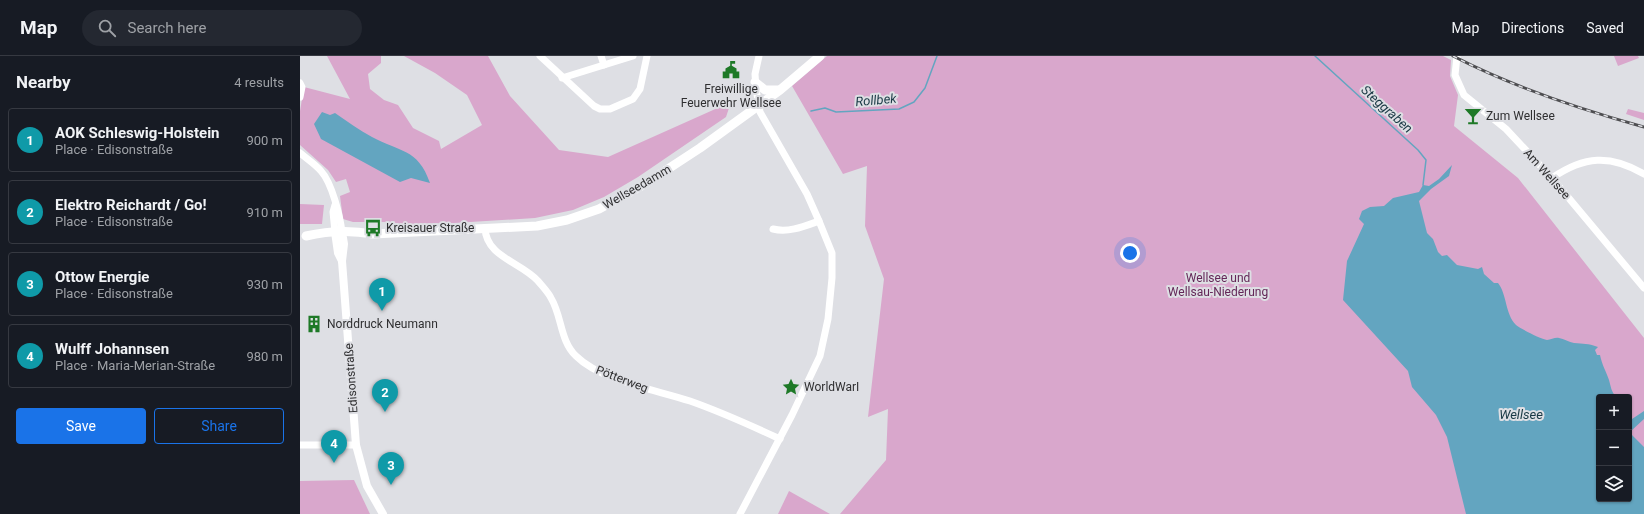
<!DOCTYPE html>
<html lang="en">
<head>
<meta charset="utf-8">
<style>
  :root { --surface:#171b24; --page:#242831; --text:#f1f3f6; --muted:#9ea1a6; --line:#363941; --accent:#1a73e8 }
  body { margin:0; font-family:Roboto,sans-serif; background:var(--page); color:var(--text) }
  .controls { position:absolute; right:12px; bottom:12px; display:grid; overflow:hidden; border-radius:4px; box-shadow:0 1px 3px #0004 }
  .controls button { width:36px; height:36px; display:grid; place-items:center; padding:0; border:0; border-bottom:1px solid var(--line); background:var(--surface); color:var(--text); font:20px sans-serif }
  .you { position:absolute; left:830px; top:197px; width:14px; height:14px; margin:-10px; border:3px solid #fff; border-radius:50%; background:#1a73e8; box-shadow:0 0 0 6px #1a73e833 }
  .badge { display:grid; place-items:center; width:26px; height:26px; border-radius:50%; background:var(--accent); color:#fff; font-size:13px; font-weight:700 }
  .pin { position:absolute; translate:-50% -33px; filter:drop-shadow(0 1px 2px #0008) }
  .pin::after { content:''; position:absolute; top:21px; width:14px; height:12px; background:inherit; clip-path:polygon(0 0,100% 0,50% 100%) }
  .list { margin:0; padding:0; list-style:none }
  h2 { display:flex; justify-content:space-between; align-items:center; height:52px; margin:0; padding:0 16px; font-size:17px }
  h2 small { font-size:13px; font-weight:400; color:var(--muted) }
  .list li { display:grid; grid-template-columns:26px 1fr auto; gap:12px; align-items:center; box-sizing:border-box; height:64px; margin:0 8px 8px; padding:0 8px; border:1px solid var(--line); border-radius:4px }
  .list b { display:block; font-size:15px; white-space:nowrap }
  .list p { margin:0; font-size:13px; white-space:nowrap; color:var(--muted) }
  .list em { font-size:13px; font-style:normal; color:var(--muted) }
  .actions { display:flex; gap:8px; padding:12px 16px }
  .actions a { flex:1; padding:9px 0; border:1px solid var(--accent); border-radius:4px; text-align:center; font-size:14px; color:var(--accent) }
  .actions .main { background:var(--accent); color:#fff }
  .icon { flex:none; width:22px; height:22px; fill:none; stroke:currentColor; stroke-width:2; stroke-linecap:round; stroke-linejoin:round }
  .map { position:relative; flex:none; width:1344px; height:458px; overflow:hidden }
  header { display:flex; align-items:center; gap:24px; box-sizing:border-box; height:56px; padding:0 20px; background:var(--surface); border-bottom:1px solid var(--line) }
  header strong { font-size:19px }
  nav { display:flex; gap:22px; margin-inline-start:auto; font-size:14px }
  .search { width:280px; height:36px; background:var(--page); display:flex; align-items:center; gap:10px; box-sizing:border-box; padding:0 14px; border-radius:22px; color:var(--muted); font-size:15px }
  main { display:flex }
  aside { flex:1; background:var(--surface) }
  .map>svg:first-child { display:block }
</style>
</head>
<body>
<header>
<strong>Map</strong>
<div class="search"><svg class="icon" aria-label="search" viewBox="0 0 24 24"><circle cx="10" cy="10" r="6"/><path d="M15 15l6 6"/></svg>Search here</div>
<nav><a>Map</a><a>Directions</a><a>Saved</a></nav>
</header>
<main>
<aside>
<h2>Nearby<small>4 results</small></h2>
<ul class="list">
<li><span class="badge" style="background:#0f9aa8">1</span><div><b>AOK Schleswig-Holstein</b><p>Place · Edisonstraße</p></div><em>900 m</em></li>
<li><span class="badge" style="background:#0f9aa8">2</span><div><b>Elektro Reichardt / Go!</b><p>Place · Edisonstraße</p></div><em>910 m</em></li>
<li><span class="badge" style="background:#0f9aa8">3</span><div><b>Ottow Energie</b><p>Place · Edisonstraße</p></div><em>930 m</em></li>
<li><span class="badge" style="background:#0f9aa8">4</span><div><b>Wulff Johannsen</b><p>Place · Maria-Merian-Straße</p></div><em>980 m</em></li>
</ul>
<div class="actions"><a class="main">Save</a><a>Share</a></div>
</aside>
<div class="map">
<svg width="1344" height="458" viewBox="0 0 1344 458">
  <rect width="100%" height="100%" fill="#dedfe4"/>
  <g fill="#d9a7cc" fill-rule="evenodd">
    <path d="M27 0H81V7L68 18 70 33 84 44 98 49 113 72 139 85 141 93 182 69 167 39 135 17 104 0H188L210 40 259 94 308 101 431 46 426 61 338 121 304 141 273 154 235 162 154 167 100 168 90 166H53L43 163 40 140 50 136 46 123 36 126 28 114 0 89V55L4 31 50 43Z"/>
    <path d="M527 0H1143L1151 4 1150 20 1158 39 1154 70 1218 122 1344 282V458H540L586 404 588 353 568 361 584 223 565 170 567 110 543 118 492 30ZM1299 341H1329V443H1299Z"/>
    <path d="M1314 0H1338L1339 2 1318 10Z"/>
    <path d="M1328 53 1344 57V64L1326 58Z"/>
    <path d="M0 148 24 149 22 168H0Z"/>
    <path d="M54 424 70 458H0V425Z"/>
    <path d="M489 435 530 458H478Z"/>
  </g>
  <g fill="#63a5c0">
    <path d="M22 56 30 59 35 57C47 65 59 74 72 81 99 96 118 92 130 127L111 122 100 126 21 83 14 68Z"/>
    <path d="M1152 109 1149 120 1131 133 1119 145 1127 177 1133 183 1138 196 1142 200 1147 199 1157 209 1178 213 1182 211 1184 218 1194 227H1198C1207 238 1205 258 1216 269 1221 273 1241 283 1247 284 1251 284 1255 281 1259 282 1264 283 1269 286 1274 287 1284 288 1287 287 1298 291L1295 294 1297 299H1300C1302 309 1306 315 1309 324 1311 331 1311 335 1316 341H1299V443H1329V365L1344 355V363L1331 375 1332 379 1344 391V458H1166L1147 381 1136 359 1112 331 1108 315 1043 244 1047 205 1064 168 1059 163 1062 155 1070 151 1084 150 1093 142 1119 136 1123 129 1129 130 1139 123Z"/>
  </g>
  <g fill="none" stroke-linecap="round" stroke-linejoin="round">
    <g stroke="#63a5c0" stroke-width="1.5">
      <path d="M1015 0 1118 94 1126 104 1123 129"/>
      <path d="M511 55 525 52 536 56 599 53 614 46 625 32 637 0"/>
    </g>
    <g stroke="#fff" stroke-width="7">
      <path d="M240 0 294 50 300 53H310L333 43 340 33 347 0"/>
      <path d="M301 0 304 9"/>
      <path d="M1157 0 1155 19 1164 39 1206 73 1252 122 1344 232"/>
      <path d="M262 22 333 0"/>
      <path d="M0 27 2 31 0 41"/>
      <path d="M0 97C7 103 15 108 21 115 32 127 40 160 42 176"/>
      <path d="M1252 122C1284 100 1310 98 1344 118"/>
      <path d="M185 172C186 201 221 206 238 225 242 230 248 236 251 242 262 260 260 285 276 300 301 325 357 334 390 345 421 356 450 369 480 383"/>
      <path d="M473 173C489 177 505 170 519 165"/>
      <path d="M35 176 33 156 35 149"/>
      <path d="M0 389H56"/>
      <path d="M440 458 492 359 520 300 528 263 532 222V197L519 165 507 138 460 56 456 33 455 18 459 0"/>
    </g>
    <g stroke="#fff" stroke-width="8">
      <path d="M35 176 38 197 42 205 56 389 67 430 83 458"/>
      <path d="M42 205 44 188 42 176"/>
    </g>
    <g stroke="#fff" stroke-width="9">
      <path d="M455 26 465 34H479"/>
      <path d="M6 180C27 175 51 174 73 178L237 170 267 164 299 153 345 128 400 92 480 34 520 0"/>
    </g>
    <g stroke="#4e4e51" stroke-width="3">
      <path id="rail" d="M1153 0C1213 31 1279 53 1344 71"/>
    </g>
    <use href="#rail" stroke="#dedfe4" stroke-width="1.5" stroke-dasharray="4.5" stroke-linecap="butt"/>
  </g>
  <defs>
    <g id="civic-bare" transform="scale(1.38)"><path d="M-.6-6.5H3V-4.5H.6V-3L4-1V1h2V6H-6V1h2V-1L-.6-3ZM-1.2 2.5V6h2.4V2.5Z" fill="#1e7927" stroke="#dedfe4" stroke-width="2.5" paint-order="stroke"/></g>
    <g id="bar-bare" transform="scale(1.38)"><path d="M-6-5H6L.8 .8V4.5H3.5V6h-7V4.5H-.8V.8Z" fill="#1e7927" stroke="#dedfe4" stroke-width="2.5" paint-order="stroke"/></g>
    <g id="bus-bare" transform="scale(1.38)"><path d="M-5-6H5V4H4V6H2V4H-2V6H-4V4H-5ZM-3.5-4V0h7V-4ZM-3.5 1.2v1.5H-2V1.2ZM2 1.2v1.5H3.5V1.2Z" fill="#1e7927" stroke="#dedfe4" stroke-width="2.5" paint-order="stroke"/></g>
    <g id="building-bare" transform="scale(1.38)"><path d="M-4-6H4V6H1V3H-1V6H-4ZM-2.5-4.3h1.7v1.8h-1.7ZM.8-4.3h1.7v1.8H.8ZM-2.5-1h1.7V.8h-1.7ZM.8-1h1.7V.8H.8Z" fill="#1e7927" stroke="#dedfe4" stroke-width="2.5" paint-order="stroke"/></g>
    <g id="sight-bare" transform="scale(1.38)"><path d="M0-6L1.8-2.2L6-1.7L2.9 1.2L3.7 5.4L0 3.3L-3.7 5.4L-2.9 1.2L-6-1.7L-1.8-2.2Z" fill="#1e7927" stroke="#dedfe4" stroke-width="2.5" paint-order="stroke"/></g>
  </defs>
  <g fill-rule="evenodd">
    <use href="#civic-bare" x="431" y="14"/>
    <use href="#bar-bare" x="1173" y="60"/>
    <use href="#bus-bare" x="73" y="172"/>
    <use href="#building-bare" x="14" y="268"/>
    <use href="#sight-bare" x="491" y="331"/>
  </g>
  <g text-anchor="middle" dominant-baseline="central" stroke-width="4" stroke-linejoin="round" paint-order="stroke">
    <g font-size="12" fill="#2f2f31" stroke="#dedfe4" text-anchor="start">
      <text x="431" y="33" text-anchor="middle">Freiwillige<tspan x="431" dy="14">Feuerwehr Wellsee</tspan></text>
      <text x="1186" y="60">Zum Wellsee</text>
      <text x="86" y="172">Kreisauer Straße</text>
      <text x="27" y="268">Norddruck Neumann</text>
      <text x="504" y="331">WorldWarI</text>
    </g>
    <g font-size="12" fill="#2f2f31" stroke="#dedfe4">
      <text transform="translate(1247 118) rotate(48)">Am Wellsee</text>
      <text transform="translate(337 131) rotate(-30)">Wellseedamm</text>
      <text transform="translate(51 322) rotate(-94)">Edisonstraße</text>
      <text transform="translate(322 323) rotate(21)">Pötterweg</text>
    </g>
    <g font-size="12" fill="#642758" stroke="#dedfe4">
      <text x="918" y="222">Wellsee und<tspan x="918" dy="14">Wellsau-Niederung</tspan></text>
    </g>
    <g font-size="13" font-style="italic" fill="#183844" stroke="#dedfe4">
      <text transform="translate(576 44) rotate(-5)">Rollbek</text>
      <text transform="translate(1087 53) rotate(42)">Steggraben</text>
      <text x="1221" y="358">Wellsee</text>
    </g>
  </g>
</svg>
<div class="controls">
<button>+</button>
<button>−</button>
<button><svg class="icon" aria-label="layers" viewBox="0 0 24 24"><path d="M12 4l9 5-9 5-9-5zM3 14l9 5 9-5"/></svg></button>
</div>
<div class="you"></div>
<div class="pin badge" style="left:82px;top:255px;background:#0f9aa8">1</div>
<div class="pin badge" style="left:85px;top:356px;background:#0f9aa8">2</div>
<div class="pin badge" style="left:91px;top:429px;background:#0f9aa8">3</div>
<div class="pin badge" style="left:34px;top:407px;background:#0f9aa8">4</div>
</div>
</main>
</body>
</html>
